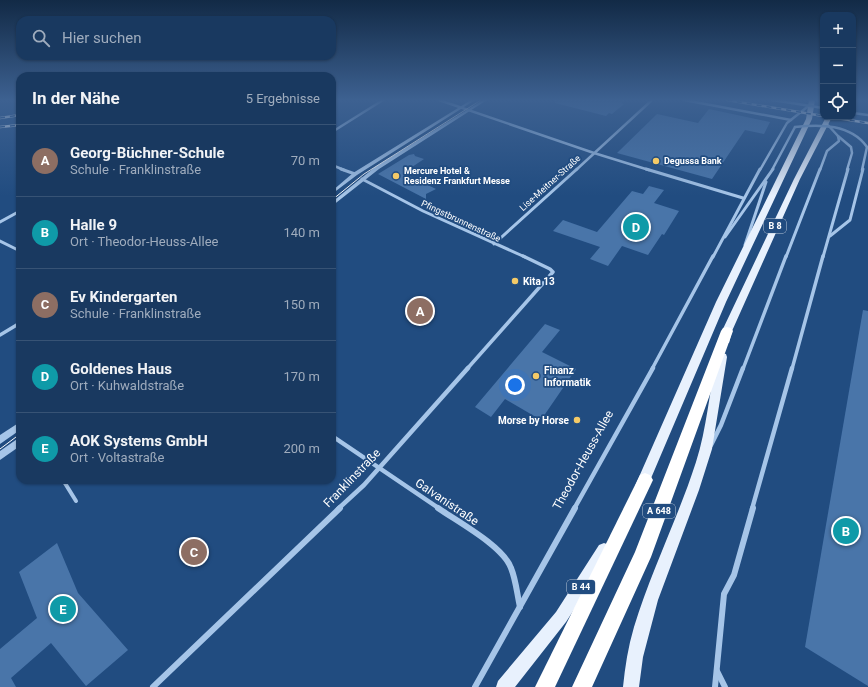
<!DOCTYPE html>
<html lang="de">
<head>
<meta charset="utf-8">
<style>
  :root { --surface:#193960; --page:#264469; --text:#f1f3f6; --muted:#9facbd; --line:#375375; --accent:#8c9099 }
  body { margin:0; font-family:Roboto,sans-serif; background:var(--page); color:var(--text) }
  .controls { position:absolute; right:12px; top:12px; display:grid; overflow:hidden; border-radius:8px; box-shadow:0 1px 3px #0004 }
  .controls button { width:36px; height:36px; display:grid; place-items:center; padding:0; border:0; border-bottom:1px solid var(--line); background:var(--surface); color:var(--text); font:20px sans-serif }
  .you { position:absolute; left:515px; top:385px; width:14px; height:14px; margin:-10px; border:3px solid #fff; border-radius:50%; background:#1a73e8; box-shadow:0 0 0 6px #1a73e833 }
  .badge { display:grid; place-items:center; width:26px; height:26px; border-radius:50%; background:var(--accent); color:#fff; font-size:13px; font-weight:700 }
  .pin { position:absolute; translate:-50% -50%; border:2px solid #fff; box-shadow:0 1px 4px #0006 }
  .list { margin:0; padding:0; list-style:none }
  h2 { display:flex; justify-content:space-between; align-items:center; height:52px; margin:0; padding:0 16px; font-size:17px }
  h2 small { font-size:13px; font-weight:400; color:var(--muted) }
  .list li { display:grid; grid-template-columns:26px 1fr auto; gap:12px; align-items:center; box-sizing:border-box; height:72px; padding:0 16px; border-top:1px solid var(--line) }
  .list b { display:block; font-size:15px; white-space:nowrap }
  .list p { margin:0; font-size:13px; white-space:nowrap; color:var(--muted) }
  .list em { font-size:13px; font-style:normal; color:var(--muted) }
  .icon { flex:none; width:22px; height:22px; fill:none; stroke:currentColor; stroke-width:2; stroke-linecap:round; stroke-linejoin:round }
  .map { position:relative; flex:none; width:868px; height:687px; overflow:hidden }
  .search { position:absolute; background:var(--surface); box-shadow:0 1px 3px #0004; left:16px; top:16px; width:320px; height:44px; display:flex; align-items:center; gap:10px; box-sizing:border-box; padding:0 14px; border-radius:12px; color:var(--muted); font-size:15px }
  .panel { position:absolute; background:var(--surface); box-shadow:0 1px 3px #0004; left:16px; top:72px; width:320px; height:412px; border-radius:12px }
  .map>svg:first-child { display:block }
</style>
</head>
<body>
<div class="map">
<svg width="868" height="687" viewBox="0 0 868 687">
  <rect width="100%" height="100%" fill="#214c80"/>
  <g fill="#4975a9">
    <path d="M555 100H625L621 103 624 104 612 114 609 113 606 116 555 103Z"/>
    <path d="M709 109 770 122 764 134 745 130 712 179 617 153 657 114 698 123Z"/>
    <path d="M414 154 415 156 424 159 403 173 436 189 426 194V199L378 174 409 155Z"/>
    <path d="M649 186 664 190 654 203 679 211 664 235 662 234 648 255 622 246 608 266 590 259 600 247 553 231 563 220 597 232 632 191 643 194Z"/>
    <path d="M863 310 868 311V686L805 647Z"/>
    <path d="M545 324 560 330 542 352 576 369 541 420 505 399 491 417 475 407Z"/>
    <path d="M57 543 78 593 128 650 86 686 51 643 11 678 16 687H0V649L37 618 19 572Z"/>
  </g>
  <g fill="none" stroke-linecap="round" stroke-linejoin="round">
    <path stroke="#a6c5e8" stroke-width="4" d="M63 480 76 501"/>
    <g stroke="#a6c5e8" stroke-width="2.5">
      <path d="M439 100 594 153 649 170"/>
      <path d="M684 100 791 120"/>
      <path d="M772 100 792 103"/>
      <path d="M853 113 868 115"/>
      <path d="M332 132 383 100"/>
      <path d="M838 136 851 147 852 153 847 170"/>
      <path d="M332 165 344 170"/>
      <path d="M576 170 652 100"/>
      <path d="M760 170 787 123 811 104"/>
      <path d="M772 170 795 127"/>
      <path d="M820 170 827 151 839 141 838 136 826 123"/>
      <path d="M862 170 867 147"/>
    </g>
    <g stroke="#a6c5e8" stroke-width="3">
      <path d="M341 169 355 174"/>
      <path d="M646 169 743 198"/>
      <path d="M362 179 423 211 525 257"/>
      <path d="M0 222 20 211"/>
      <path d="M830 236 850 220 863 169"/>
      <path d="M725 237 773 169"/>
      <path d="M0 241 20 251"/>
      <path d="M494 244 577 169"/>
      <path d="M745 245 766 182"/>
      <path d="M713 257 760 169"/>
      <path d="M786 257 820 169"/>
      <path d="M823 257 848 169"/>
    </g>
    <g stroke="#a6c5e8" stroke-width="3.5">
      <path d="M0 335 20 323"/>
      <path d="M467 369 553 272 550 269 523 256"/>
      <path d="M652 369 713 256"/>
      <path d="M743 369 786 256"/>
      <path d="M792 369 823 256"/>
    </g>
    <g stroke="#a6c5e8" stroke-width="4.5">
      <path d="M332 436 440 509"/>
      <path d="M711 445 721 425 743 368"/>
      <path d="M338 509 364 485 468 368"/>
      <path d="M574 509 653 368"/>
      <path d="M752 509 792 368"/>
    </g>
    <g stroke="#a6c5e8" stroke-width="6">
      <path d="M438 508C458 522 503 546 511 568 516 580 517 594 520 607"/>
      <path d="M717 671 725 687"/>
      <path d="M153 687 340 508"/>
      <path d="M475 687 575 508"/>
      <path d="M715 687 724 594 734 575 753 508"/>
    </g>
    <g fill="#a6c5e8" fill-rule="evenodd">
      <path d="M471 100H475L357 175 332 194V191L353 173Z"/>
      <path d="M483 100H487L379 169 332 206V202L375 167Z"/>
      <path d="M20 422V430L0 444V435Z"/>
      <path d="M20 437V446L0 460V451Z"/>
    </g>
    <g fill="#e8f1fd" fill-rule="evenodd">
      <path d="M809 100H815L812 119 726 302 646 490 641 492 636 490 635 486 716 302 806 119Z"/>
      <path d="M826 117H832L800 179 732 331 729 343H721L720 340 722 331 794 179Z"/>
      <path d="M722 353 726 354 727 357 712 449 699 490 658 600 643 657 639 687H623C625 667 628 647 634 627 651 571 678 518 696 462 707 428 709 392 717 357L718 354Z"/>
      <path d="M604 543 609 545 611 550 609 555 566 622 515 687H496L498 681 556 612 599 545Z"/>
    </g>
    <g fill="#fff" fill-rule="evenodd">
      <path d="M727 327 731 328 733 331 651 557 592 687H572L635 552 721 331 723 328Z"/>
      <path d="M645 473 650 475 653 480 555 687H535L640 475Z"/>
    </g>
    <g stroke="#fff" stroke-width="1">
      <path d="M332 200 364 174 481 100"/>
      <path d="M0 449 20 434"/>
    </g>
    <g stroke="#fff" stroke-width="2.5">
      <g id="rail">
        <path d="M727 100 823 116"/>
        <path d="M830 117 868 123"/>
        <path d="M0 118 20 115"/>
        <path d="M0 127 20 125"/>
      </g>
    </g>
    <use href="#rail" stroke="#214c80" stroke-width="1.5" stroke-dasharray="5" stroke-linecap="butt"/>
    <g stroke="#a6c5e8" stroke-width="2.5">
      <path d="M792 103 823 108"/>
      <path d="M795 127C820 124 851 124 867 147"/>
    </g>
  </g>
  <linearGradient id="sky" x2="0" y2="1"><stop stop-color="#122a46"/><stop offset="0.51" stop-color="#3d6191"/><stop offset="1" stop-color="#3d6191" stop-opacity="0"/></linearGradient>
  <rect width="868" height="196" fill="url(#sky)"/>
  <g fill="#f4ca67" stroke="#214c80" stroke-width="1.5">
    <circle cx="656" cy="161" r="4"/>
    <circle cx="396" cy="176" r="4"/>
    <circle cx="515" cy="281" r="4"/>
    <circle cx="536" cy="376" r="4"/>
    <circle cx="577" cy="420" r="4"/>
  </g>
  <g text-anchor="middle" dominant-baseline="central" stroke-width="3.5" stroke-linejoin="round" paint-order="stroke">
    <g font-size="9" font-weight="bold" fill="#fff" stroke="#214c80" text-anchor="start">
      <text x="664" y="161">Degussa Bank</text>
      <text x="404" y="171">Mercure Hotel &amp;<tspan x="404" dy="10">Residenz Frankfurt Messe</tspan></text>
    </g>
    <g font-size="9" fill="#fff" stroke="#214c80">
      <text transform="translate(550 183) rotate(-42)">Lise-Meitner-Straße</text>
      <text transform="translate(461 221) rotate(25)">Pfingstbrunnenstraße</text>
    </g>
    <g fill="#214c80" stroke="#bcc9d9" stroke-width="1">
      <rect x="764" y="219" width="22" height="14" rx="3"/>
      <rect x="643" y="504" width="32" height="14" rx="3"/>
      <rect x="567" y="580" width="28" height="14" rx="3"/>
    </g>
    <g font-size="9" font-weight="bold" fill="#fff">
      <text x="775" y="226">B 8</text>
      <text x="659" y="511">A 648</text>
      <text x="581" y="587">B 44</text>
    </g>
    <g font-size="10" font-weight="bold" fill="#fff" stroke="#214c80" text-anchor="start">
      <text x="523" y="281">Kita 13</text>
      <text x="544" y="370">Finanz<tspan x="544" dy="12">Informatik</tspan></text>
      <text x="569" y="420" text-anchor="end">Morse by Horse</text>
    </g>
    <g font-size="12" fill="#fff" stroke="#214c80">
      <text transform="translate(583 460) rotate(-61)">Theodor-Heuss-Allee</text>
      <text transform="translate(352 478) rotate(-46)">Franklinstraße</text>
      <text transform="translate(447 502) rotate(34)">Galvanistraße</text>
    </g>
  </g>
</svg>
<div class="controls">
<button>+</button>
<button>−</button>
<button><svg class="icon" aria-label="locate" viewBox="0 0 24 24"><circle cx="12" cy="12" r="6"/><path d="M12 2v4M12 18v4M2 12h4M18 12h4"/></svg></button>
</div>
<div class="you"></div>
<div class="pin badge" style="left:420px;top:311px;background:#8d6e63">A</div>
<div class="pin badge" style="left:846px;top:531px;background:#0f9aa8">B</div>
<div class="pin badge" style="left:194px;top:552px;background:#8d6e63">C</div>
<div class="pin badge" style="left:636px;top:227px;background:#0f9aa8">D</div>
<div class="pin badge" style="left:63px;top:609px;background:#0f9aa8">E</div>
<div class="search"><svg class="icon" aria-label="search" viewBox="0 0 24 24"><circle cx="10" cy="10" r="6"/><path d="M15 15l6 6"/></svg>Hier suchen</div>
<section class="panel">
<h2>In der Nähe<small>5 Ergebnisse</small></h2>
<ul class="list">
<li><span class="badge" style="background:#8d6e63">A</span><div><b>Georg-Büchner-Schule</b><p>Schule · Franklinstraße</p></div><em>70 m</em></li>
<li><span class="badge" style="background:#0f9aa8">B</span><div><b>Halle 9</b><p>Ort · Theodor-Heuss-Allee</p></div><em>140 m</em></li>
<li><span class="badge" style="background:#8d6e63">C</span><div><b>Ev Kindergarten</b><p>Schule · Franklinstraße</p></div><em>150 m</em></li>
<li><span class="badge" style="background:#0f9aa8">D</span><div><b>Goldenes Haus</b><p>Ort · Kuhwaldstraße</p></div><em>170 m</em></li>
<li><span class="badge" style="background:#0f9aa8">E</span><div><b>AOK Systems GmbH</b><p>Ort · Voltastraße</p></div><em>200 m</em></li>
</ul>
</section>
</div>
</body>
</html>
